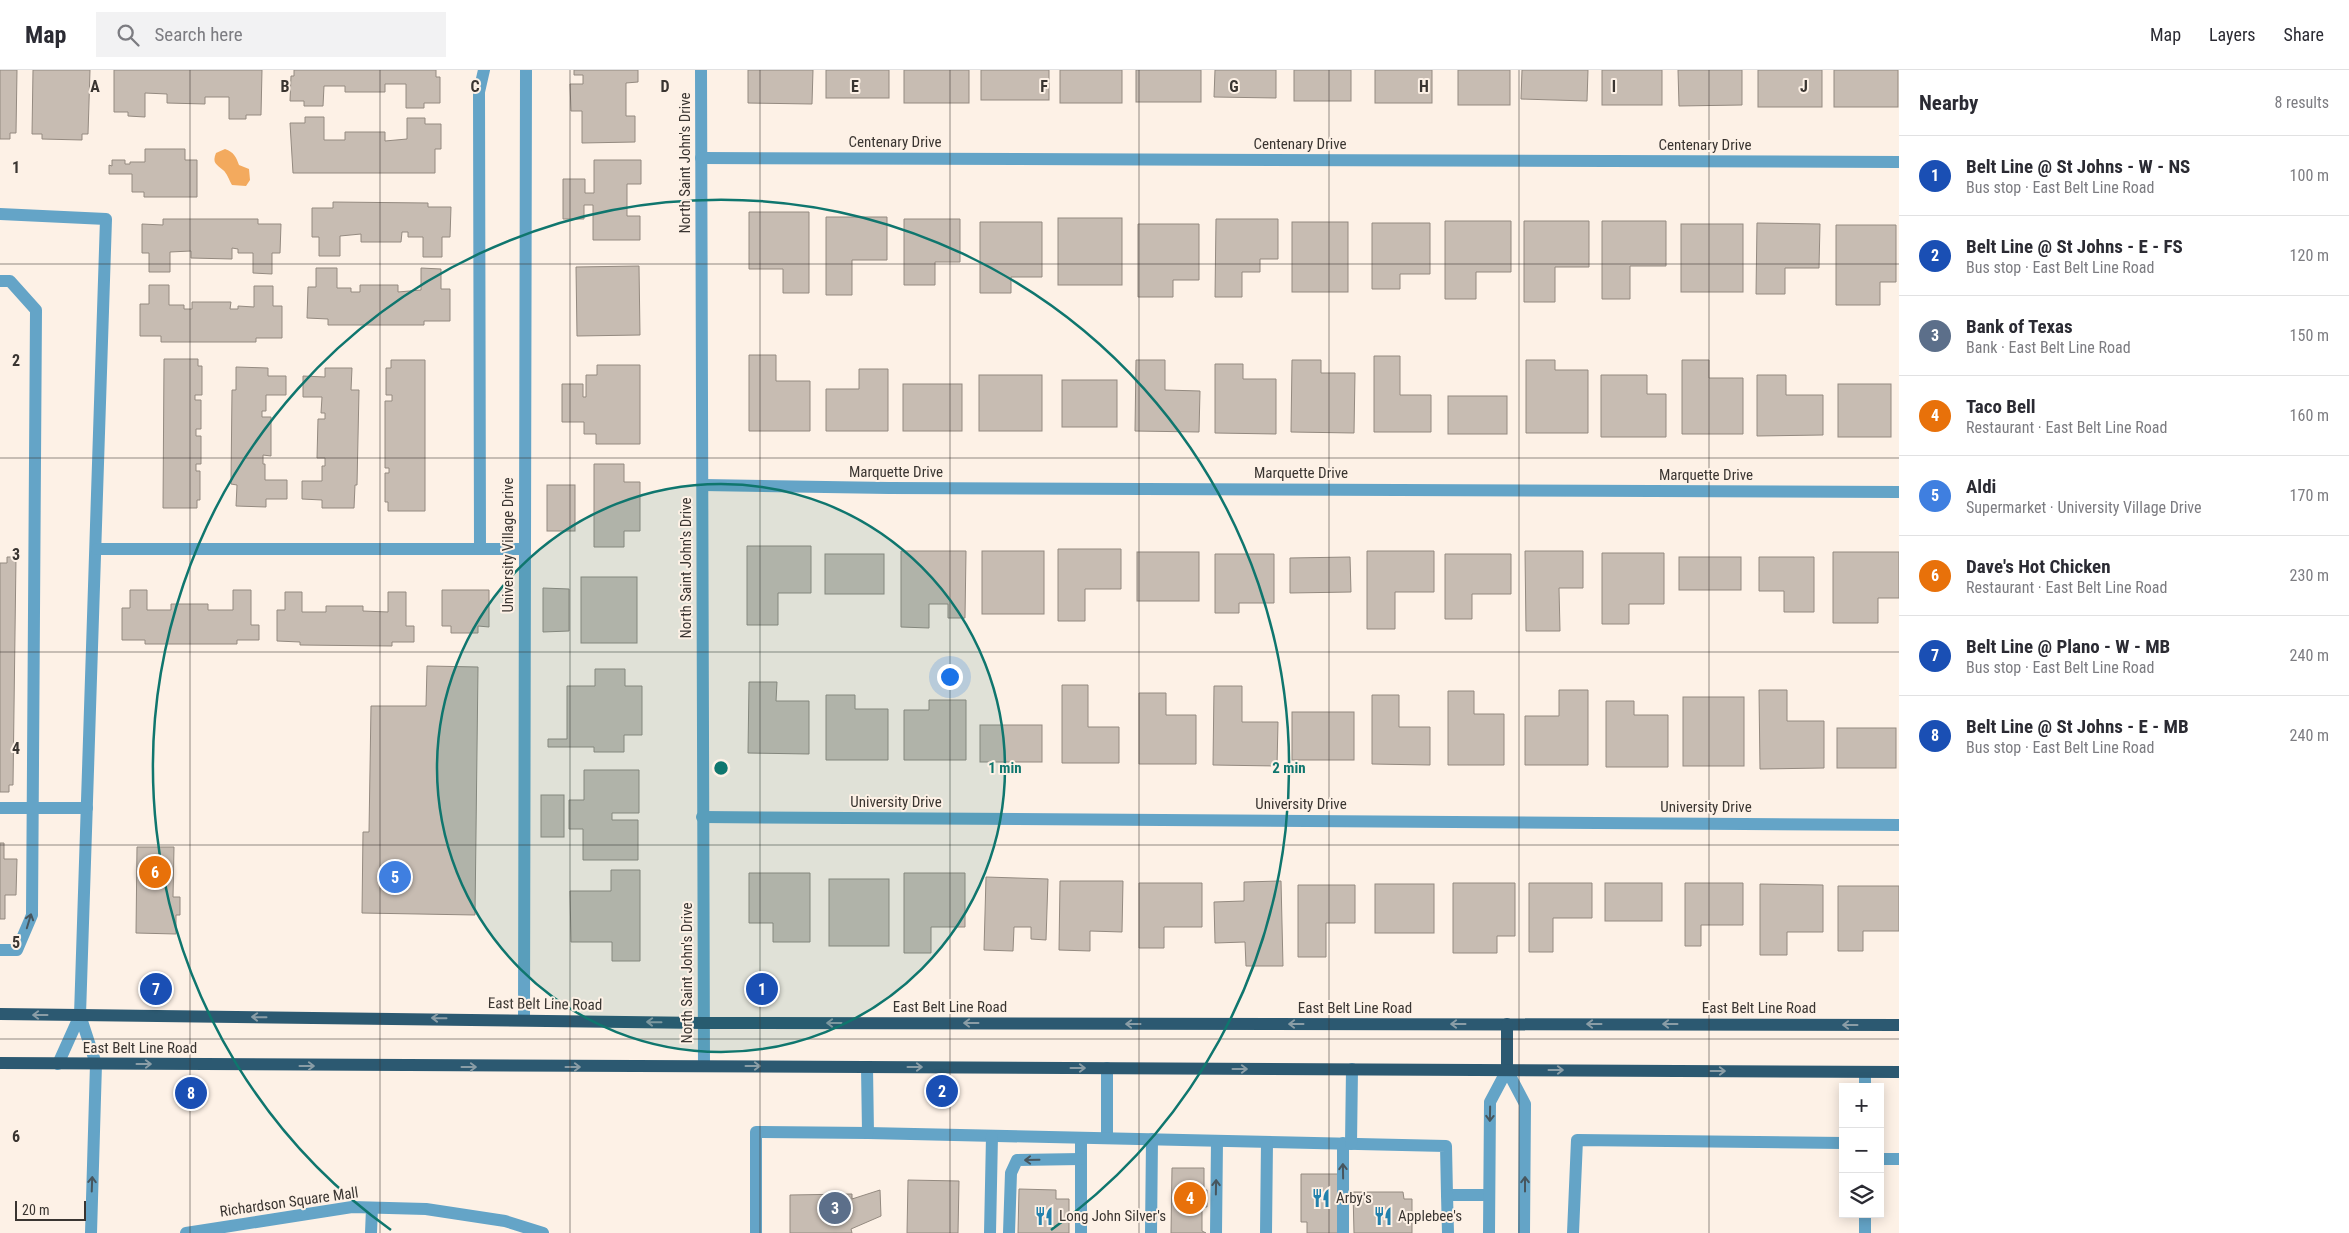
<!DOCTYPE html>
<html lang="en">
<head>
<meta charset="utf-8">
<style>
  :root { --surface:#fff; --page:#f2f2f3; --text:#2b2b33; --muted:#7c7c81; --line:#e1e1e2; --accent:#111827 }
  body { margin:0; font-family:"Roboto Condensed",sans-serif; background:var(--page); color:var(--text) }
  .controls { position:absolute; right:15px; bottom:15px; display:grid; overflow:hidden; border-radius:0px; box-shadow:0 2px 12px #0003 }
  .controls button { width:45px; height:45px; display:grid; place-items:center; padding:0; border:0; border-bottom:1px solid var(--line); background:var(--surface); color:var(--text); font:25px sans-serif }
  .scale { position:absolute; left:15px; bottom:12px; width:71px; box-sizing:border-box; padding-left:5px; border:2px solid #3a3531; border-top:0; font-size:14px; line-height:18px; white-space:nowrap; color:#3a3531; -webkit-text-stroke:4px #fdf1e6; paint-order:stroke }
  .you { position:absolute; left:949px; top:606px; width:18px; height:18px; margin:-12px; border:4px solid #fff; border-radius:50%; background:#1a73e8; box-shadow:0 0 0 8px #1a73e833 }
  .badge { display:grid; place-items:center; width:32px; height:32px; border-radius:50%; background:var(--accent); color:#fff; font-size:16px; font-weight:700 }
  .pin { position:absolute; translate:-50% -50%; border:2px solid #fff; box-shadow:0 1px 5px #0006 }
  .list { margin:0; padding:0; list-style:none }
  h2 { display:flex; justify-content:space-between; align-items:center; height:65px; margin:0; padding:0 20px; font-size:21px }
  h2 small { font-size:16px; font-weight:400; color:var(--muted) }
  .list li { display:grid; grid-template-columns:32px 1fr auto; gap:15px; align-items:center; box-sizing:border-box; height:80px; padding:0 20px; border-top:1px solid var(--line) }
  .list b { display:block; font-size:19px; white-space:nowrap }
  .list p { margin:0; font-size:16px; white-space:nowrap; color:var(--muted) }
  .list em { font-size:16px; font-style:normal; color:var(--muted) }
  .icon { flex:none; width:28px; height:28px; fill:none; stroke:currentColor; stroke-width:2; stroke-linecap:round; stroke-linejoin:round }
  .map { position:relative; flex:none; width:1899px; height:1163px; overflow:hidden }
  header { display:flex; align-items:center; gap:30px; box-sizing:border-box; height:70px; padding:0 25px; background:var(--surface); border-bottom:1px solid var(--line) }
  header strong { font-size:24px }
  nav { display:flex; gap:28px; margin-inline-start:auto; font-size:18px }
  .search { width:350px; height:45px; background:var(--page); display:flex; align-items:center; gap:12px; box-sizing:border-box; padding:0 18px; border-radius:0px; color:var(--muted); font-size:19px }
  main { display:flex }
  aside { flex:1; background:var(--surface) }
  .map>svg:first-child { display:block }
</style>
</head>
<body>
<header>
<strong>Map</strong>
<div class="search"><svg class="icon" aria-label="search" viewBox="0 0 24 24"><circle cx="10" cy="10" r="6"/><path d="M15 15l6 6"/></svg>Search here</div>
<nav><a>Map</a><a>Layers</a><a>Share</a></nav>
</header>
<main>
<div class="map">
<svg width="1899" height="1163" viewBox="0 0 1899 1163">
  <rect width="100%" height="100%" fill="#fdf1e6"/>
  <path fill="#f3aa5e" d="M225 79C234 82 236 87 239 95L249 99 250 110 246 116 232 115C229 110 227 103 223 100 216 94 212 93 216 83Z"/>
  <g fill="#c7bcb2" stroke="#948a80">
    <path d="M0 0H17L16 63H10V69H0Z"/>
    <path d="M33 0H90L88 64H82V70L42 69V64H32Z"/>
    <path d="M114 0H262L261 45H246V49H229V27H205V34L167 33V24L145 23V47L128 46V42H114Z"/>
    <path d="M294 0H436V7H440V33H424V38H406V14H385V22H345V16H324L323 36H304V31H290L291 6H294Z"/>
    <path d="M574 0H638V12L626 13V46H635V72L582 73V41H571L570 14H583V5H574Z"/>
    <path d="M748 0H813L812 34 748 33Z"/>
    <rect x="826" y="0" width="63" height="28"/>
    <rect x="904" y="0" width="65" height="33"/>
    <rect x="981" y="0" width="68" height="30"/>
    <rect x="1060" y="0" width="62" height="33"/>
    <rect x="1136" y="0" width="65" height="32"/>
    <path d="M1215 0H1276V28L1214 27Z"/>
    <rect x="1294" y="0" width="57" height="31"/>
    <rect x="1375" y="0" width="57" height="33"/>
    <rect x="1458" y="0" width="52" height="35"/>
    <path d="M1522 0H1588L1587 31 1521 29Z"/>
    <rect x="1602" y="0" width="60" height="35"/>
    <path d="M1678 0H1742V35L1679 36Z"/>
    <rect x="1758" y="0" width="64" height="37"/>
    <rect x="1834" y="0" width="64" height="37"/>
    <path d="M305 47H324V70H345V62H385V71L407 69V48H425V54H441V79H435V103H293L290 53H305Z"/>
    <path d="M145 79H185V90H197V127H144V122H132V104H109V95L112 96V90H125V94H130V92H145Z"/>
    <path d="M594 90H641V114H627V146H640V170H593V135H584V149H563V109H585V123H594Z"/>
    <path d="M333 132 428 133V137H451L450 167H442V187H423V167H408V162H402L401 172H361V164L340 166V186H319V167H312V138H333Z"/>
    <path d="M749 142H809V223H783V199H749Z"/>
    <path d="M826 147H887V190H852V225H826Z"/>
    <rect x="1058" y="148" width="64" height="67"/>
    <path d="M163 149H258V154H281L280 183H272V204L253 203V183H238V179L232 178V189L191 188V181L170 182V202H149V183H142V154L163 155Z"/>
    <path d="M904 149H960V192H935V215H904Z"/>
    <path d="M1216 149H1278V189H1260V202H1242V227H1215Z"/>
    <path d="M1445 151H1511V202H1476V229H1445Z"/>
    <path d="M1524 151H1589V197H1555V232H1524Z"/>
    <path d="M1602 151H1666V196H1630V229H1602Z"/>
    <path d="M980 152H1042V207H1011V223H980Z"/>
    <rect x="1292" y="152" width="56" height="70"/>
    <path d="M1372 153H1430V204H1400V219H1372Z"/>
    <path d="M1757 153 1820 154 1819 198H1785V224H1756Z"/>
    <path d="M1138 154H1199V210H1173V227H1138Z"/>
    <rect x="1681" y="154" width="62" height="68"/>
    <path d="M1836 155H1896V212H1880V235H1836Z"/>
    <path d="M639 196 640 265 577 266 576 197Z"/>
    <path d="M316 198H337V218H351V222H360V215H398V222L421 220V198L441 199V219H450V251H424V255H328V249L307 248 308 217H316Z"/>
    <path d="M149 215H169V235H184V239H192V232H231L230 239H238V236L254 237V216H273V236H282V268H256V272H161V266H140V234H149Z"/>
    <path d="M749 285H776V311H810V361H749Z"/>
    <path d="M1374 286H1400V325H1431V362H1374Z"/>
    <path d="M164 289H198V296H202V325H195V330H201V359H196V366H201V394H196V401H200V430H197V438H163Z"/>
    <path d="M391 290H425V441H388V432H385V403H389V398H385V331H392V325H386V298H391Z"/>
    <path d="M1136 290H1165V320L1200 321 1199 362 1135 361Z"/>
    <path d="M1292 290H1321V303H1355L1354 363 1291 362Z"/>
    <path d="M1526 290H1555V300H1588V363H1526Z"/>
    <path d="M1682 290H1709V308H1743V364H1682Z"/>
    <path d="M1215 294H1243V309H1276V364L1215 363Z"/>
    <path d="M597 295H640V374H596V364H584V352H562V314H583V327H586V305H597Z"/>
    <path d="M236 297 268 298V306H286V325H266V341H262V347H271V386L263 385V394H265V410H287V429H266V437L236 436 237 415 231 414 232 320H236Z"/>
    <path d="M325 298H352L351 320H359L357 415H355L354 438H322V430L302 429V411H322V396H325V388H317L318 349H325V343H321L322 327H303V306L325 307Z"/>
    <path d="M859 299H888V361H826V319H859Z"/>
    <rect x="979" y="305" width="63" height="56"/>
    <path d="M1601 305H1647V324H1666V367H1601Z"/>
    <path d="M1757 305H1786V325H1823V365L1757 366Z"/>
    <rect x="1062" y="310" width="55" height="47"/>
    <rect x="903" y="314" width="59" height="47"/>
    <rect x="1838" y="314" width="53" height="53"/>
    <rect x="1448" y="326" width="59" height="38"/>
    <path d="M594 394H624V412H640V461H624V477H594Z"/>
    <rect x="547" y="415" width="28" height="46"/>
    <path d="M747 476H811V523H778V555H747Z"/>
    <path d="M1058 479H1121V519H1085V551H1058Z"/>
    <path d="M901 481H966L965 548H948V534H929V558L901 557Z"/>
    <rect x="982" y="481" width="62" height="63"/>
    <path d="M1367 481H1434V522H1395V559H1367Z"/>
    <path d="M1525 481H1583V518H1559L1560 561H1526Z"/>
    <rect x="1137" y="482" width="62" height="49"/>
    <path d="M1833 482H1899V528H1878V553H1833Z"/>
    <path d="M1602 483H1664V534H1629V554H1602Z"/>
    <rect x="825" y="484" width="59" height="40"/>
    <path d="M1215 484H1274V533H1239V543H1215Z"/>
    <path d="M1445 484H1511V524H1472V549H1445Z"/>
    <path d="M7 487H16L13 715H9V722H0V493H7Z"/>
    <path d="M1350 487 1351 522 1290 523V488Z"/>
    <rect x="1679" y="487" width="62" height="33"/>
    <path d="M1759 487H1814V542H1784V521H1759Z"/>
    <rect x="581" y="507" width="56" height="66"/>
    <path d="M543 518 569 519V561L543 562Z"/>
    <path d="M130 520H147V540H171V534H208V540H233V520H251V555H259V570H237V574H145V570H122V538H130Z"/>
    <path d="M442 520H489V557L478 556V563H451V556H442Z"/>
    <path d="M285 522H302V542H326V536H363V541L388 542V522H406V556H414V572H392V576L300 575V572L277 571V540H285Z"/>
    <path d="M427 596 478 597 475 845 362 843 363 762H369L371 636H426Z"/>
    <path d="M595 599H625V616H642V665H624V682H594V677H548V669H567V616H595Z"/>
    <path d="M749 612H777L776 631H809V684L748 683Z"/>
    <path d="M1062 615H1088V657H1119V693H1062Z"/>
    <path d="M1214 616H1242V652H1278L1277 696 1213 695Z"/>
    <path d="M1559 620H1588V695H1525V646H1559Z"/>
    <path d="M1759 620H1787V651H1824V698L1760 699Z"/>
    <path d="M1448 621H1474V644H1504V695H1448Z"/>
    <path d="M1139 623H1166V645H1196V694H1139Z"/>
    <path d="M826 625H855V639H888V690H826Z"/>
    <path d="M1372 625H1399V657H1430V695L1372 694Z"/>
    <rect x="1683" y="627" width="61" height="69"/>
    <path d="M929 630H966V690H904V640H929Z"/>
    <path d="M1606 631H1634V645H1668V697H1606Z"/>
    <rect x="1292" y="642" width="62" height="48"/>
    <rect x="980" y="655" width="62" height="37"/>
    <rect x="1837" y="658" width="59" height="40"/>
    <path d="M584 700H639V743H612V750H638V790H583V759H569V730H584Z"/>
    <rect x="541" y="725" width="23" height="42"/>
    <path d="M0 773H4V789H17L16 825H5V849H0Z"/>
    <path d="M137 777H174L173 827H180V845H176V864L136 863Z"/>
    <path d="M611 800H640V891H612V872H571L570 821H611Z"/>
    <path d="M749 803H810V872H773V853H749Z"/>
    <path d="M904 803H965V857H931V883H904Z"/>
    <path d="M986 807 1048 809 1046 870 1031 869V857H1014L1013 881 984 880Z"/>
    <rect x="829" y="809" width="60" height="67"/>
    <path d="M1060 811H1123L1122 862 1090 861V881L1059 880Z"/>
    <path d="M1281 811 1283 896H1246L1245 872 1215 873 1214 832 1244 831V812Z"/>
    <path d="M1139 813H1202V857H1164V878H1139Z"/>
    <path d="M1453 813H1515V866H1497V883H1453Z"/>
    <path d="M1529 813H1592V848H1553V882H1529Z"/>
    <rect x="1605" y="813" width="57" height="38"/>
    <path d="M1685 813H1743V855H1701V876H1685Z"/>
    <rect x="1375" y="814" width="59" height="49"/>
    <path d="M1760 814 1823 815V862H1787V885H1760Z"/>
    <path d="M1298 815H1355V853H1326V887H1298Z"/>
    <path d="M1838 816H1899V861H1863V881H1838Z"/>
    <path d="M1172 1098H1204V1120H1207V1137H1202V1161L1206 1163H1171Z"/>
    <path d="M1301 1104H1341L1338 1163H1307V1152H1301Z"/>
    <path d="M908 1110 959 1111 958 1163H907Z"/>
    <path d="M1019 1119 1056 1120V1129H1069V1163H1018Z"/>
    <path d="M880 1120 881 1146 851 1159 852 1163H790V1125L852 1124V1129Z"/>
    <path d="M1353 1122H1403L1404 1129H1412V1163H1354Z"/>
  </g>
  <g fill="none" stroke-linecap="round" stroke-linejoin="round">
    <g stroke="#64a4c7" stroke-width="12">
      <path d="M0 144 106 149 80 945 96 994 91 1163"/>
      <path d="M0 211H10L36 240 32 845 17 880H0"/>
      <path d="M97 479H524"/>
      <path d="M480 479 479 22 484 0"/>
      <path d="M0 738H87"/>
      <path d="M58 994 80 945"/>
      <path d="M1107 998V1068"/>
      <path d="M1507 1000 1525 1034 1524 1163"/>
      <path d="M1865 1002V1017"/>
      <path d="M868 1063 1446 1076 1447 1125H1489"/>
      <path d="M1081 1068V1163"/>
      <path d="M1343 1073V1163"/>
      <path d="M1351 1074 1352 999"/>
      <path d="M1880 1089H1899"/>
      <path d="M1447 1125 1448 1163"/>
      <path d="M1865 1144V1163"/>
      <path d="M186 1163 352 1137 426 1139 505 1151 543 1163"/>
      <path d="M371 1163 372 1138"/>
      <path d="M756 1163V1062L868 1063 867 997"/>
      <path d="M990 1163 992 1066"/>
      <path d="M1009 1163 1011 1103 1017 1090 1081 1089"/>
      <path d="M1151 1163 1152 1069"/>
      <path d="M1216 1163 1217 1071"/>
      <path d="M1266 1163 1267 1072"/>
      <path d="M1489 1163 1490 1032 1507 1000"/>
      <path d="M1573 1163 1577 1070 1843 1073"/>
    </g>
    <g stroke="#64a4c7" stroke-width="12">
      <path d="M701 0 704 996"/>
      <path d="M701 88 1899 92"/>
      <path d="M703 415 889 418 1899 422"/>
      <path d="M702 747 1899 755"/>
      <path d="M524 949 526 0"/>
    </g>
    <g stroke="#2c5971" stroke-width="12">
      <path d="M0 944 703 953 1899 955"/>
      <path d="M1507 954V1000"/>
      <path d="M0 993 1899 1002"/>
    </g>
  </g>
  <defs><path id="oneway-shaft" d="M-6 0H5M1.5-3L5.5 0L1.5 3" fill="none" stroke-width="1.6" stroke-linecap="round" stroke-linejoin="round" transform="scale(1.25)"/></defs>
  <g stroke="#47565e">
    <use href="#oneway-shaft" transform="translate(29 851) rotate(-73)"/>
    <use href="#oneway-shaft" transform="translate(1490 1044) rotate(91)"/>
    <use href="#oneway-shaft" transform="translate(1032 1090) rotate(179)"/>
    <use href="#oneway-shaft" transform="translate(1343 1101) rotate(-91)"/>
    <use href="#oneway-shaft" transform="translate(92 1114) rotate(-88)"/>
    <use href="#oneway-shaft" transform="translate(1525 1114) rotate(-90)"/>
    <use href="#oneway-shaft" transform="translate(1216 1117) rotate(-89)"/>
  </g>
  <g stroke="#8a9da6">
    <use href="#oneway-shaft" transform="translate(40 945) rotate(-180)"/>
    <use href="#oneway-shaft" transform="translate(259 947) rotate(-179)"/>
    <use href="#oneway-shaft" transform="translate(439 948) rotate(-179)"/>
    <use href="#oneway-shaft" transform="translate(654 952) rotate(-179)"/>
    <use href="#oneway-shaft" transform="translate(834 953) rotate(-180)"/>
    <use href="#oneway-shaft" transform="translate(971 953) rotate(-180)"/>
    <use href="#oneway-shaft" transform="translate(1133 954) rotate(-180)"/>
    <use href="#oneway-shaft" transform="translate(1296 954) rotate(-180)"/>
    <use href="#oneway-shaft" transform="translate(1458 954) rotate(-180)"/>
    <use href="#oneway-shaft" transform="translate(1594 954) rotate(180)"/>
    <use href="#oneway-shaft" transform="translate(1670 954) rotate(-180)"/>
    <use href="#oneway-shaft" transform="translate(1850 955) rotate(-180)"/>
    <use href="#oneway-shaft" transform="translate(144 994)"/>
    <use href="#oneway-shaft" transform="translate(307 996)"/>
    <use href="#oneway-shaft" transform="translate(753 996)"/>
    <use href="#oneway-shaft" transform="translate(469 997)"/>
    <use href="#oneway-shaft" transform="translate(573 997)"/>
    <use href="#oneway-shaft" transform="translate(915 997)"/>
    <use href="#oneway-shaft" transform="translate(1078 998)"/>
    <use href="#oneway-shaft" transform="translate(1240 999)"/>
    <use href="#oneway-shaft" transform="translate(1556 1000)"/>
    <use href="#oneway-shaft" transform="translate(1718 1001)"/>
  </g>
  <path fill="none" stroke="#3a3531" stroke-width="1" stroke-opacity="0.55" d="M190 0V1163M380 0V1163M570 0V1163M760 0V1163M950 0V1163M1139 0V1163M1329 0V1163M1519 0V1163M1709 0V1163M0 194H1899M0 388H1899M0 582H1899M0 775H1899M0 969H1899"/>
  <circle cx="721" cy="698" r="284" fill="#0f766e" fill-opacity=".12"/>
  <g fill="none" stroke="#0f766e" stroke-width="2.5">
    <circle cx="721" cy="698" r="284"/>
    <path d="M391 1160A568 568 0 1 1 1051 1160"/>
  </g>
  <defs>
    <g id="restaurant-bare" transform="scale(1.5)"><path d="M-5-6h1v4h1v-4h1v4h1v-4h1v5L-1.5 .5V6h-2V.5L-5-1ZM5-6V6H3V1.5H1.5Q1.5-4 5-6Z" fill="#2181ad" stroke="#fdf1e6" stroke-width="2.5" paint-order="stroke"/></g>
  </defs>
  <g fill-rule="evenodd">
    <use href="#restaurant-bare" x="1321" y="1128"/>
    <use href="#restaurant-bare" x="1044" y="1146"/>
    <use href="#restaurant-bare" x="1383" y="1146"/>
  </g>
  <g text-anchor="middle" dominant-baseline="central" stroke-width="4" stroke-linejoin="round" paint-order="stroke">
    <g font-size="15" fill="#3a3531" stroke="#fdf1e6">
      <text x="895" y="72">Centenary Drive</text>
      <text x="1300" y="74">Centenary Drive</text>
      <text x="1705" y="75">Centenary Drive</text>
      <text transform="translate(685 93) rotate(-90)">North Saint John's Drive</text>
      <text x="896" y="402">Marquette Drive</text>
      <text x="1301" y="403">Marquette Drive</text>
      <text x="1706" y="405">Marquette Drive</text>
      <text transform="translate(508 475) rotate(-90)">University Village Drive</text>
      <text transform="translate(686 498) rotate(-90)">North Saint John's Drive</text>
      <text x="896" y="732">University Drive</text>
      <text x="1301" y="734">University Drive</text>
      <text x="1706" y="737">University Drive</text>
      <text transform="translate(687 903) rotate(-90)">North Saint John's Drive</text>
      <text transform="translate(545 934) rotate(1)">East Belt Line Road</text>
      <text x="950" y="937">East Belt Line Road</text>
      <text x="1355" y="938">East Belt Line Road</text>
      <text x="1759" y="938">East Belt Line Road</text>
      <text x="140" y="978">East Belt Line Road</text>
      <text transform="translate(289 1132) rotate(-8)">Richardson Square Mall</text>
    </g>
    <g font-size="15" fill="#3a3531" stroke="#fdf1e6" text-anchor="start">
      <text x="1336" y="1128">Arby's</text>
      <text x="1059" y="1146">Long John Silver's</text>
      <text x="1398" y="1146">Applebee's</text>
    </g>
  </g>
  <g font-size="16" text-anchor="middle" font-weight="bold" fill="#3a3531" stroke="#fdf1e6" stroke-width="4" stroke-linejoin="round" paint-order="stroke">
    <text x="95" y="22">A</text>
    <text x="285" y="22">B</text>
    <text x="475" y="22">C</text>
    <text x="665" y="22">D</text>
    <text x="855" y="22">E</text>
    <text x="1044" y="22">F</text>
    <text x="1234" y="22">G</text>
    <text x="1424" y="22">H</text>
    <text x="1614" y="22">I</text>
    <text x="1804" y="22">J</text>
    <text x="16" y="103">1</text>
    <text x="16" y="296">2</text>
    <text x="16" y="490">3</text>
    <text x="16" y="684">4</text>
    <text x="16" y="878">5</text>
    <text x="16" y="1072">6</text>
  </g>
  <circle cx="721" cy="698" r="8" fill="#0f766e" stroke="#fdf1e6" stroke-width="2.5"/>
  <g font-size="15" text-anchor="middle" font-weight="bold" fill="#0f766e" stroke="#fdf1e6" stroke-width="4" stroke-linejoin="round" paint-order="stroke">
    <text x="1005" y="703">1 min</text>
    <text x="1289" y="703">2 min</text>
  </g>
</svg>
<div class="controls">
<button>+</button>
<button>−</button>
<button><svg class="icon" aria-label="layers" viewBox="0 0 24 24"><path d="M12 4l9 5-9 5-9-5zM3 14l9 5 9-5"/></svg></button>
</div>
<div class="scale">20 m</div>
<div class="you"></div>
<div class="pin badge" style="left:762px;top:919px;background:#1a4fb4">1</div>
<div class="pin badge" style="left:942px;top:1021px;background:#1a4fb4">2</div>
<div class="pin badge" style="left:835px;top:1138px;background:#5c6f8a">3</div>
<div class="pin badge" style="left:1190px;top:1128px;background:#e8710a">4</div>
<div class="pin badge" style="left:395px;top:807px;background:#3f7fe0">5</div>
<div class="pin badge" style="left:155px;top:802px;background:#e8710a">6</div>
<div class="pin badge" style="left:156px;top:919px;background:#1a4fb4">7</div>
<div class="pin badge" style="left:191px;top:1023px;background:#1a4fb4">8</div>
</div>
<aside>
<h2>Nearby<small>8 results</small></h2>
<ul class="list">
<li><span class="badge" style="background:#1a4fb4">1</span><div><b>Belt Line @ St Johns - W - NS</b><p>Bus stop · East Belt Line Road</p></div><em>100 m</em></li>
<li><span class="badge" style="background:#1a4fb4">2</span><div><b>Belt Line @ St Johns - E - FS</b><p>Bus stop · East Belt Line Road</p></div><em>120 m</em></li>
<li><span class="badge" style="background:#5c6f8a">3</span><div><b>Bank of Texas</b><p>Bank · East Belt Line Road</p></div><em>150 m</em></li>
<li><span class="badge" style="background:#e8710a">4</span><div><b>Taco Bell</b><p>Restaurant · East Belt Line Road</p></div><em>160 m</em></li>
<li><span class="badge" style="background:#3f7fe0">5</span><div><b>Aldi</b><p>Supermarket · University Village Drive</p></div><em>170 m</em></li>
<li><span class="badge" style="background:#e8710a">6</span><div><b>Dave's Hot Chicken</b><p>Restaurant · East Belt Line Road</p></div><em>230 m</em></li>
<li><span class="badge" style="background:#1a4fb4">7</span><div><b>Belt Line @ Plano - W - MB</b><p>Bus stop · East Belt Line Road</p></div><em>240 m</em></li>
<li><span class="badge" style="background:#1a4fb4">8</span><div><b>Belt Line @ St Johns - E - MB</b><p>Bus stop · East Belt Line Road</p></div><em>240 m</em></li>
</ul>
</aside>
</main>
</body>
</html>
